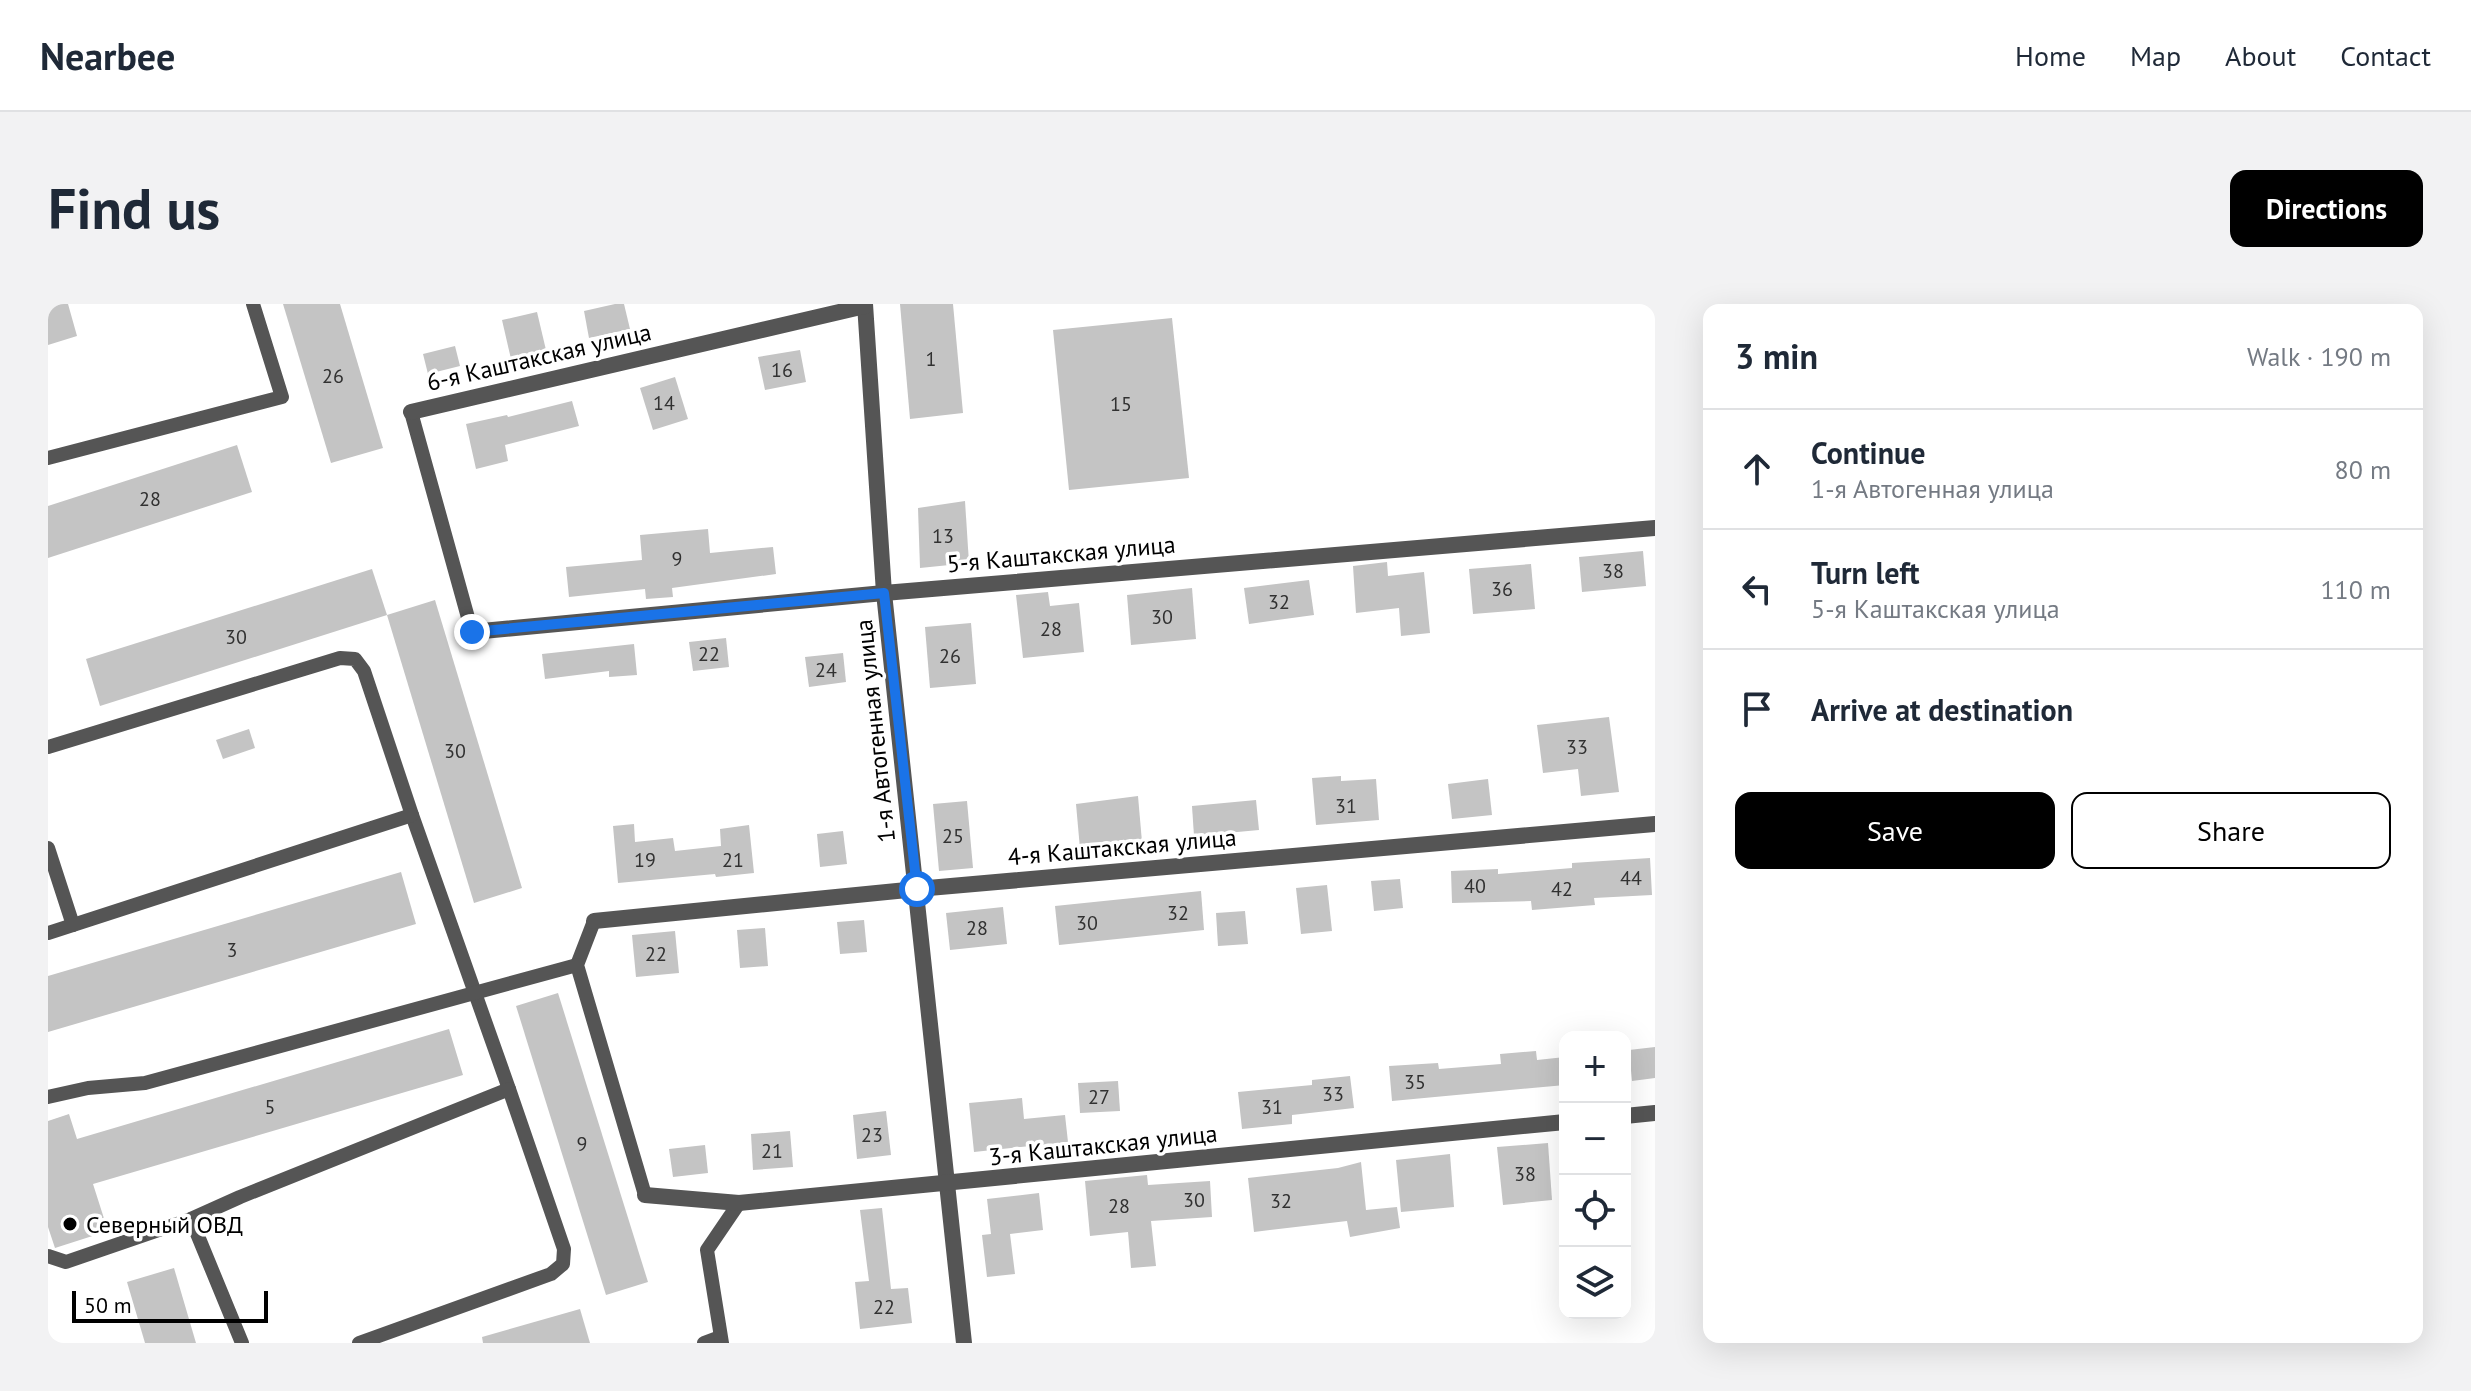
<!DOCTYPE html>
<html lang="en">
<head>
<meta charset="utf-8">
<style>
  :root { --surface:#fff; --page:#f2f2f3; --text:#1f2937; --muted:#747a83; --line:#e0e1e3; --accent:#000 }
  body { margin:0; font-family:"PT Sans",sans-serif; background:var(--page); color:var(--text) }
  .controls { position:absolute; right:24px; bottom:24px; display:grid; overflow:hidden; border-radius:16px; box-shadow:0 8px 32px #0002 }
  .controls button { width:72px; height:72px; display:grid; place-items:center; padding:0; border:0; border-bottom:2px solid var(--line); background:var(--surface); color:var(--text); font:40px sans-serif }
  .scale { position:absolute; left:24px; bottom:20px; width:196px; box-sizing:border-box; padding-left:8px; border:4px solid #000; border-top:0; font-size:22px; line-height:28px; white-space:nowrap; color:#000; -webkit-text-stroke:6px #fff; paint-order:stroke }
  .stop { position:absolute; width:24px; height:24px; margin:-18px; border:6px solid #1a73e8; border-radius:50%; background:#fff }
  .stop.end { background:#1a73e8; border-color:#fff; box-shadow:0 2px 8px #0008 }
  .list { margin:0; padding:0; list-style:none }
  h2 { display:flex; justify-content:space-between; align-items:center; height:104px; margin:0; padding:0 32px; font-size:34px }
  h2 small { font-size:26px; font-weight:400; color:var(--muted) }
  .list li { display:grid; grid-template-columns:52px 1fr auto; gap:24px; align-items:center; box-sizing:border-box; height:120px; padding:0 32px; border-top:2px solid var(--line) }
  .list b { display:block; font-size:30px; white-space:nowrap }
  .list p { margin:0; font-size:26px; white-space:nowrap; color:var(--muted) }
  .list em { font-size:26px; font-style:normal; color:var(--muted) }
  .actions { display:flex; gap:16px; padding:24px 32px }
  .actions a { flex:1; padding:18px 0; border:2px solid var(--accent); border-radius:16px; text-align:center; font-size:28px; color:var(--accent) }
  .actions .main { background:var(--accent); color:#fff }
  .icon { flex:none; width:44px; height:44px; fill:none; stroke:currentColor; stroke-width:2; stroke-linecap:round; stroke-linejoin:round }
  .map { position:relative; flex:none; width:1607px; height:1039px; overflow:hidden; border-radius:16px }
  header { display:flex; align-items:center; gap:48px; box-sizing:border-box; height:112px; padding:0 40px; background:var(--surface); border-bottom:2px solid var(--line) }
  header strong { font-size:38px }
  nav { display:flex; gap:44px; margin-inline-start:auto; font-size:28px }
  .intro { display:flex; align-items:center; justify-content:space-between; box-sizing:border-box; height:192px; padding:0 48px }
  h1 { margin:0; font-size:56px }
  .button { padding:20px 36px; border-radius:16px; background:var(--accent); color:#fff; font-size:28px; font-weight:700 }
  main { display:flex; gap:48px; padding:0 48px }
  aside { flex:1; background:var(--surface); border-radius:16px; box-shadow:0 8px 32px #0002 }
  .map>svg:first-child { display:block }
</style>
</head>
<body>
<header>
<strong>Nearbee</strong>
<nav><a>Home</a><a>Map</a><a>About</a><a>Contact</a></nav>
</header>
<div class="intro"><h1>Find us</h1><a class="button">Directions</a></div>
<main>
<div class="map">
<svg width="1607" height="1039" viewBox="0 0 1607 1039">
  <rect width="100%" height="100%" fill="#fff"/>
  <g fill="#c4c4c4">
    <path d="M9 0H20L29 32 0 41V3Z"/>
    <path d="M235 0H292L335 144 283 159Z"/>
    <path d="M567 0H576L582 25 541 34 536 7Z"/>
    <path d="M852 0H905L915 109 862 115Z"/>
    <path d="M489 8 498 46 463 55 454 16Z"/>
    <path d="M1124 14 1141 174 1021 186 1005 26Z"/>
    <path d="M407 42 412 62 380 70 375 50Z"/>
    <path d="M752 46 758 78 717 86 710 53Z"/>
    <path d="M627 73 640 115 605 126 592 84Z"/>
    <path d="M524 97 531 122 457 141 460 157 428 165 418 120 459 111 460 113Z"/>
    <path d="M189 141 204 188 0 254V202Z"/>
    <path d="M917 197 921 259 872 264 870 204Z"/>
    <path d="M660 225 662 249 725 243 728 270 624 284 625 293 598 295 597 285 521 293 518 263 594 256 592 231Z"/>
    <path d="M1595 247 1598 282 1534 288 1531 253Z"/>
    <path d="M1339 258 1340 272 1376 268 1382 329 1353 332 1351 304 1308 309 1305 262Z"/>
    <path d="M1483 260 1487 305 1425 310 1421 265Z"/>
    <path d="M324 265 339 311 52 402 38 355Z"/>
    <path d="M1261 276 1266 311 1201 320 1196 284Z"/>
    <path d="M1144 284 1148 335 1083 341 1079 291Z"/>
    <path d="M1000 288 1002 302 1031 299 1036 348 975 354 968 291Z"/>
    <path d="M387 296 474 584 426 599 339 311Z"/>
    <path d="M923 319 928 380 882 384 877 323Z"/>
    <path d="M678 334 681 363 645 367 641 338Z"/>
    <path d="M586 340 589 371 561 373V367L497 375 494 350Z"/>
    <path d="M795 349 798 378 761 383 757 353Z"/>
    <path d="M1561 413 1571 488 1533 492 1530 465 1495 469 1489 421Z"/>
    <path d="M201 425 207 444 175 455 168 436Z"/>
    <path d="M1293 472V477L1328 475 1331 516 1268 521 1264 474Z"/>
    <path d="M1440 475 1444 511 1404 515 1400 480Z"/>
    <path d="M1090 492 1094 538 1032 545 1028 500Z"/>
    <path d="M1208 496 1211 526 1146 532 1144 502Z"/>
    <path d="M919 497 925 564 891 567 885 500Z"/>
    <path d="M586 520 587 538 625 534 627 547 673 542 672 525 701 521 706 569 668 573 667 570 570 579 565 522Z"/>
    <path d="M795 527 799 560 772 563 769 530Z"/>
    <path d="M1602 554 1604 591 1546 594 1547 601 1484 606 1483 597 1404 599 1403 567 1450 565V570L1524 564V559Z"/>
    <path d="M353 568 368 620 0 728V672Z"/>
    <path d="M1352 575 1355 604 1326 607 1323 577Z"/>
    <path d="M1279 581 1284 627 1253 630 1248 584Z"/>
    <path d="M1153 587 1156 626 1011 641 1007 602Z"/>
    <path d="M955 603 959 640 902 646 898 609Z"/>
    <path d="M1197 607 1200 640 1170 642 1168 609Z"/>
    <path d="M816 616 819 648 792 650 789 618Z"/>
    <path d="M717 624 720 662 692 664 689 626Z"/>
    <path d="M627 627 631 669 588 673 584 631Z"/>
    <path d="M510 689 600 978 558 991 468 702Z"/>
    <path d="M401 725 415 771 45 880 60 927 7 944 0 923V817L21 810 29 835Z"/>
    <path d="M1607 743V774L1584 777 1581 746Z"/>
    <path d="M1488 747 1489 756 1517 753V781L1344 797 1341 762 1390 759 1391 765 1453 760 1452 750Z"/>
    <path d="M1302 772 1306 804 1244 811V820L1194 825 1190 788 1264 781V776Z"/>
    <path d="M1070 777 1072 807 1032 809 1030 779Z"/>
    <path d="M974 794 976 815 1017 811 1020 838 926 848 921 799Z"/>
    <path d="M838 807 843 851 809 855 805 811Z"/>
    <path d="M742 827 745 863 705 866 703 830Z"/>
    <path d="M1500 839 1504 896 1455 901 1449 843Z"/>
    <path d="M657 841 660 869 625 873 621 845Z"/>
    <path d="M1402 850 1406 903 1353 908 1348 856Z"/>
    <path d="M1313 858 1318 906 1349 903 1352 924 1302 933 1299 917 1206 928 1200 874 1290 864Z"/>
    <path d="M1099 871 1100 881 1162 877 1164 913 1103 917 1108 962 1083 964 1080 928 1042 932 1037 877Z"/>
    <path d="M991 889 995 926 962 930 967 970 939 973 934 931 943 930 939 895Z"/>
    <path d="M834 904 843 985 860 984 864 1019 812 1025 807 978 821 977 812 906Z"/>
    <path d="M126 964 148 1039H97L79 978Z"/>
    <path d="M532 1005 542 1039H435L434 1033Z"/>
  </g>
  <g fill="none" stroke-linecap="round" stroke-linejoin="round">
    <g stroke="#555" stroke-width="14">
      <path d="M363 108 424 328"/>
      <path d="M0 154 234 93 205 0"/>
      <path d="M0 443 292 354 307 355 316 367 364 511 461 785"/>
      <path d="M0 544 25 621"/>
      <path d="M546 617 529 661 597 891"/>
      <path d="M0 629 364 511"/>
      <path d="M0 793 40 784 97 779 529 661"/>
      <path d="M143 915 192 893 461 785 516 945 515 960 503 970 311 1039"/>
      <path d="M0 952 18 958 143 915 194 1039"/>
      <path d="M656 1039 672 1033"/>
      <path d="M674 1039 659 946 691 899"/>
    </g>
    <g stroke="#555" stroke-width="16">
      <path d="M817 0 836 289 916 1039"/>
      <path d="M363 108 817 2"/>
      <path d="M424 328 836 289 1607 224"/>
      <path d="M546 617 869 585 1607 520"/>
      <path d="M1577 812 1607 809"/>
      <path d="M597 891 691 899 1517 818"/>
    </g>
  </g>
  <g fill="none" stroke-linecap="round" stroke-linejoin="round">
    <path stroke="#1a73e8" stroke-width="10" d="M424 328 836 289 869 585"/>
  </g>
  <circle fill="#000" stroke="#fff" stroke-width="3" cx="22" cy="920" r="8"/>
  <g text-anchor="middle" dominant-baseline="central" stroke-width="7" stroke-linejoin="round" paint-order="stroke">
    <g font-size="20" fill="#313131">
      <text x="883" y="55">1</text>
      <text x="734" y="66">16</text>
      <text x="285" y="72">26</text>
      <text x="616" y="99">14</text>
      <text x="1073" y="100">15</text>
      <text x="102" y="195">28</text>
      <text x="895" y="232">13</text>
      <text x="629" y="255">9</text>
      <text x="1565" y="267">38</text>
      <text x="1454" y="285">36</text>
      <text x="1231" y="298">32</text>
      <text x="1114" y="313">30</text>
      <text x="1003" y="325">28</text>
      <text x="188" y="333">30</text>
      <text x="661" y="350">22</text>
      <text x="902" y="352">26</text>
      <text x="778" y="366">24</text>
      <text x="1529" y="443">33</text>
      <text x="407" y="447">30</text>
      <text x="1298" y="502">31</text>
      <text x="905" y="532">25</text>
      <text x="597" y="556">19</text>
      <text x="685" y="556">21</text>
      <text x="1583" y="574">44</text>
      <text x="1427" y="582">40</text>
      <text x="1514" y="585">42</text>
      <text x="1130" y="609">32</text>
      <text x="1039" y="619">30</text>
      <text x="929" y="624">28</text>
      <text x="184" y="646">3</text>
      <text x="608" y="650">22</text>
      <text x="1367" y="778">35</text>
      <text x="1285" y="790">33</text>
      <text x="1051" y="793">27</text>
      <text x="222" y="803">5</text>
      <text x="1224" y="803">31</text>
      <text x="824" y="831">23</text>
      <text x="534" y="840">9</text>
      <text x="724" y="847">21</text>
      <text x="1477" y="870">38</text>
      <text x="1146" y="896">30</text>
      <text x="1233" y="897">32</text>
      <text x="1071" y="902">28</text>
      <text x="836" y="1003">22</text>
    </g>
    <g font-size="24" fill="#000" stroke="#fff">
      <text transform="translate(491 53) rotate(-13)">6-я Каштакская улица</text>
      <text transform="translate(1013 250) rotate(-5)">5-я Каштакская улица</text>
      <text transform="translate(827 427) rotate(-96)">1-я Автогенная улица</text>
      <text transform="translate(1074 543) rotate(-5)">4-я Каштакская улица</text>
      <text transform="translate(1055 841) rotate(-6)">3-я Каштакская улица</text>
    </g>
    <g font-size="24" fill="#000" stroke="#fff" text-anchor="start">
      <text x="38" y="920">Северный ОВД</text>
    </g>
  </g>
</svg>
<div class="controls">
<button>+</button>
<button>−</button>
<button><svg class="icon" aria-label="locate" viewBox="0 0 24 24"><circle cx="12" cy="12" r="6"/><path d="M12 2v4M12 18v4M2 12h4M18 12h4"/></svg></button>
<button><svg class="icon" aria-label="layers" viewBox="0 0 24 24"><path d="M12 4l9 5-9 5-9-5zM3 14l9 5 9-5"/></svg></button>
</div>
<div class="scale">50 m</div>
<div class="stop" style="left:869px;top:585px"></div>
<div class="stop end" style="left:424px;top:328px"></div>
</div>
<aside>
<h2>3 min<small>Walk · 190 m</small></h2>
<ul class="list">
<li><svg class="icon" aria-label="ahead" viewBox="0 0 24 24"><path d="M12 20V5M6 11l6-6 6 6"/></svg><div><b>Continue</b><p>1-я Автогенная улица</p></div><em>80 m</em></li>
<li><svg class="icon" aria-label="left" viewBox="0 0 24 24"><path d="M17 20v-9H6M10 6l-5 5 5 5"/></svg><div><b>Turn left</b><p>5-я Каштакская улица</p></div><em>110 m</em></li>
<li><svg class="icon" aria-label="arrive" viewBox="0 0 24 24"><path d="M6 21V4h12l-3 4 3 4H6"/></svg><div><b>Arrive at destination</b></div></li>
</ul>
<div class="actions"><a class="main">Save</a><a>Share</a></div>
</aside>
</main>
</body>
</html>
